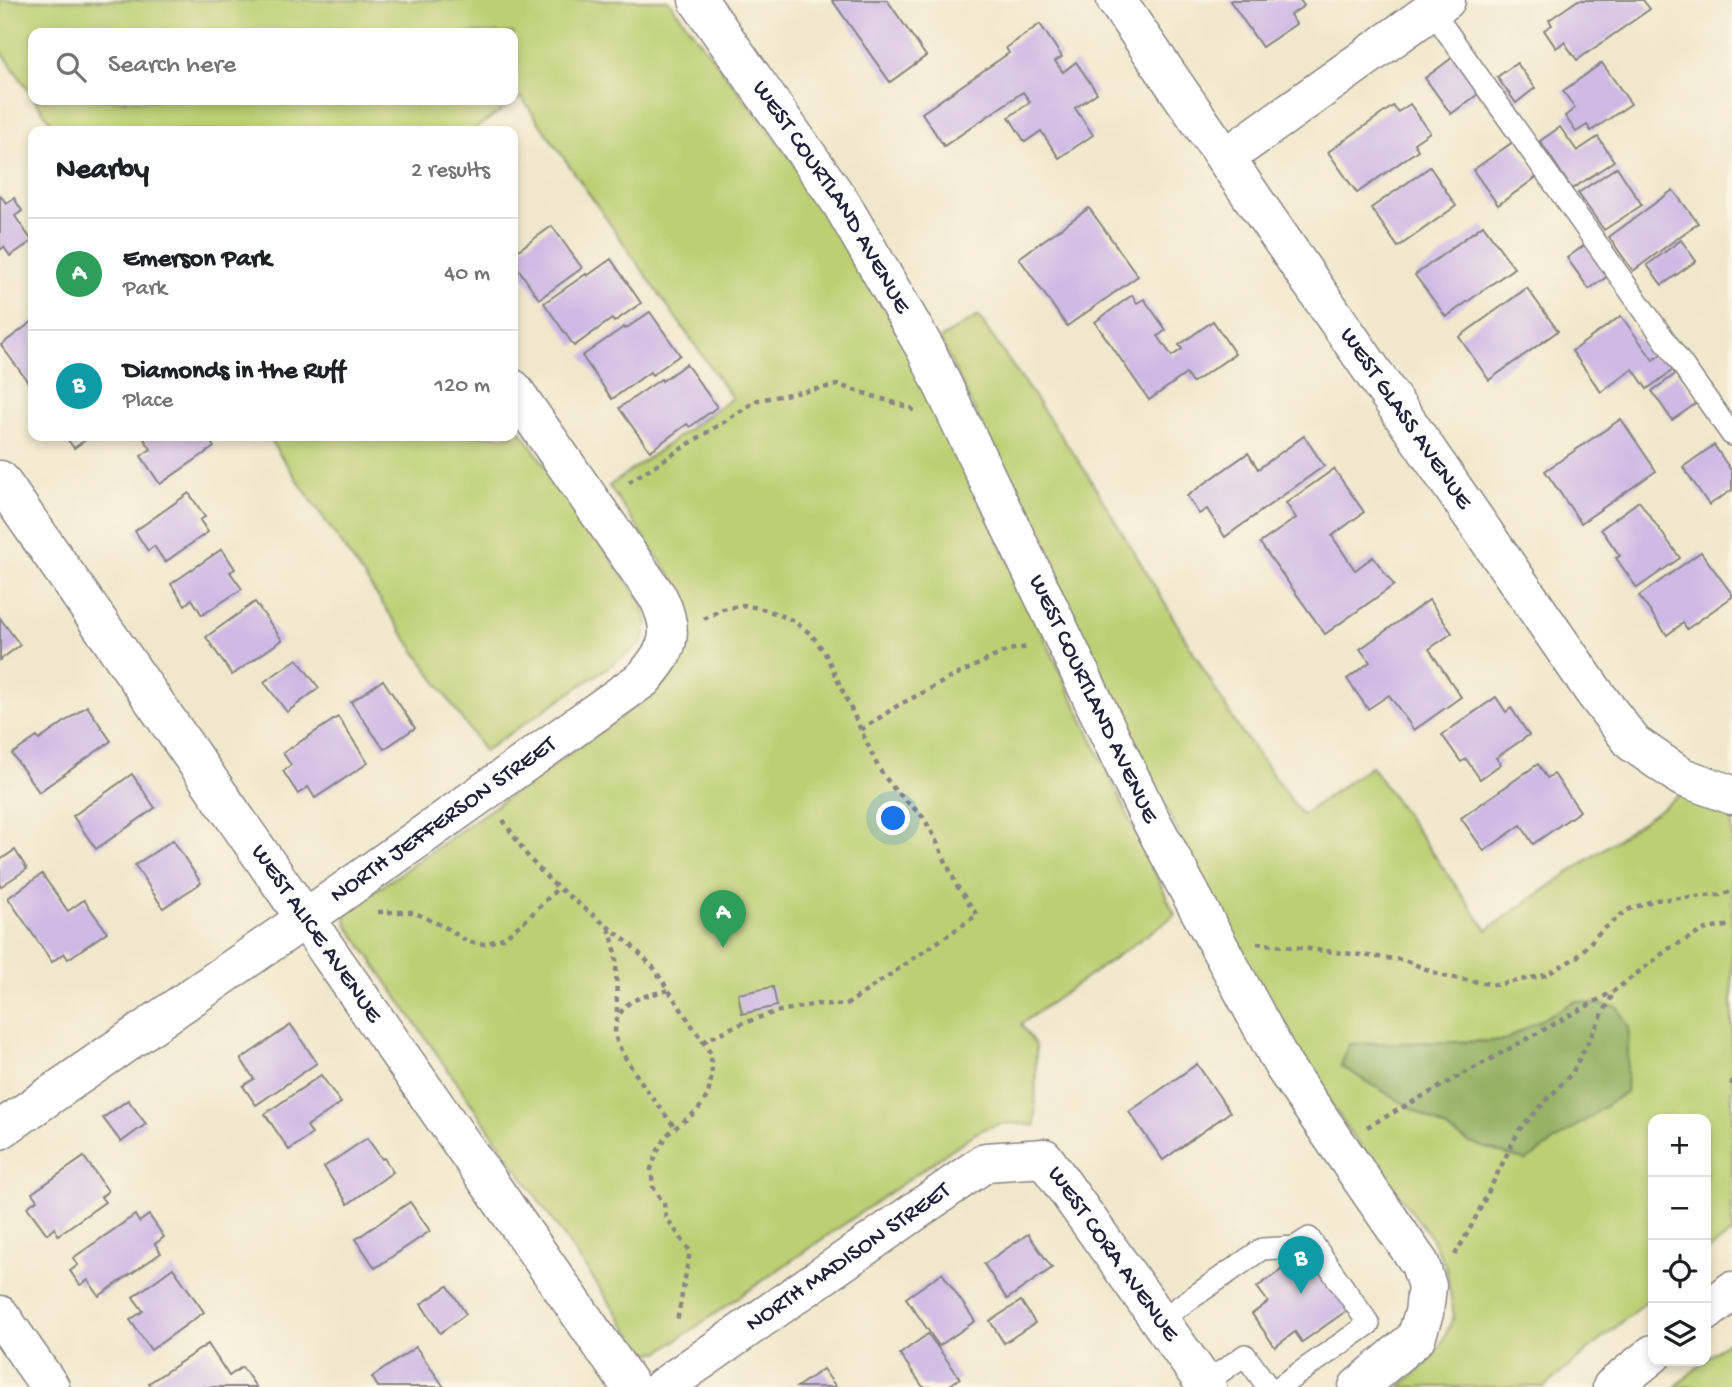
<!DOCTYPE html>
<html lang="en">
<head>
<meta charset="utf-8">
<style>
  :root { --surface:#fff; --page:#f2f2f2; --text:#202124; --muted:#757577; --line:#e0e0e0; --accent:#0f766e }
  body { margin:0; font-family:"Gochi Hand",sans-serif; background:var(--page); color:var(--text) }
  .controls { position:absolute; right:21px; bottom:21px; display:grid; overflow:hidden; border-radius:14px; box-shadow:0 4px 10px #0003 }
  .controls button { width:63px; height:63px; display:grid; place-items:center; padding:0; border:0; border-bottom:2px solid var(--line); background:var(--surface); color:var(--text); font:35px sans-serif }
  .you { position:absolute; left:894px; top:819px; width:24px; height:24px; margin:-18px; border:5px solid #fff; border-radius:50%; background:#1a73e8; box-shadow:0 0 0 10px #1a73e833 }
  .badge { display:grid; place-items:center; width:46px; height:46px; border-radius:50%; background:var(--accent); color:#fff; font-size:23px; font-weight:700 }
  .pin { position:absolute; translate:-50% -58px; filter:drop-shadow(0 2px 4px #0008) }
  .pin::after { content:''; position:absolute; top:37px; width:24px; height:21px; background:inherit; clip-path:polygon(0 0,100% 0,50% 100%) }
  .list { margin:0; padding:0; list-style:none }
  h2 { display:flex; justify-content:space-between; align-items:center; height:91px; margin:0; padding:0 28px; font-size:30px }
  h2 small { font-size:23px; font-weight:400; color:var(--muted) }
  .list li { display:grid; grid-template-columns:46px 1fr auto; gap:21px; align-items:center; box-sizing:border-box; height:112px; padding:0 28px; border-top:2px solid var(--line) }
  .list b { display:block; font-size:26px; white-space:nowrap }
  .list p { margin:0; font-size:23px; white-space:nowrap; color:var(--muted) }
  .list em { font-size:23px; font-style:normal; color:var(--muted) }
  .icon { flex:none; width:38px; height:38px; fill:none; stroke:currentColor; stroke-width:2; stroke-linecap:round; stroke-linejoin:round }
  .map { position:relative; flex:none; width:1732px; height:1387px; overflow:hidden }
  .search { position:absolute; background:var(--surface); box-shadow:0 4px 10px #0003; left:28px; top:28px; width:490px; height:77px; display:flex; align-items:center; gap:18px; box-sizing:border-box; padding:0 24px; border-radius:14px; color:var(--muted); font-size:26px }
  .panel { position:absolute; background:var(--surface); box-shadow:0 4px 10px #0003; left:28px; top:126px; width:490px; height:315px; border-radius:14px }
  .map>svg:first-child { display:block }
</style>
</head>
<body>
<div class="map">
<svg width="1732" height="1387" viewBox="0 0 1732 1387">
  <rect width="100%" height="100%" fill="#fcf5e5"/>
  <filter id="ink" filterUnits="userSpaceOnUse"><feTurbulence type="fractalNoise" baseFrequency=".0143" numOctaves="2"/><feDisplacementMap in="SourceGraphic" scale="14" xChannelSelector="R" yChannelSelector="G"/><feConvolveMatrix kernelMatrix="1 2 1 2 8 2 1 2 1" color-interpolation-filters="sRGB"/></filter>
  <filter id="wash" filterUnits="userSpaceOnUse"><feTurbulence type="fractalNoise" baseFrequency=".00686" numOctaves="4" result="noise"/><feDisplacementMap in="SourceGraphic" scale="28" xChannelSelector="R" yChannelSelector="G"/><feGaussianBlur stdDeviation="1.57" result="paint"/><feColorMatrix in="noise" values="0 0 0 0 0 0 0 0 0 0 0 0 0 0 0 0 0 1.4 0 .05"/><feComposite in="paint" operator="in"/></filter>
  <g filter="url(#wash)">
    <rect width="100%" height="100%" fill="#f0e8cc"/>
    <g fill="#bccf73" stroke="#6f7857" stroke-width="2" fill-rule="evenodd">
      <path d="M0 0H668L836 217 915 363 1175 915 1021 1024 1036 1046 1035 1126C1009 1121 997 1122 974 1134L661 1351 651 1353 642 1349 348 926 346 919V912L657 691C687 658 700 631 679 588L609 486 732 398 521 97 472 131H57L35 100H513V33H33V97L0 49Z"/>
      <path d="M978 316 1084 469 1154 585 1237 726 1302 815 1371 766 1487 930 1682 794 1732 808V1233L1706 1252V1119H1653V1296L1544 1387H1400L1427 1363 1440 1346 1454 1316 1446 1267 1429 1234 1351 1134 1296 1050 1221 922 940 339ZM1503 1041 1341 1066 1349 1044Z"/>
      <path d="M513 420 641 601 648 623 642 644 484 751 267 436H513Z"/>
      <path d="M1732 1337V1387H1675Z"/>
    </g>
    <path fill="#95b265" stroke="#5c6a50" stroke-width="2" d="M1575 1001 1617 1007 1629 1027 1626 1092 1526 1161 1470 1143 1341 1066 1349 1044 1503 1041Z"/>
    <g id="blocks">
      <g fill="#cdbae5">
        <path d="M832 0H887L926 56 890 82Z"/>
        <path d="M1232 0H1300L1304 6 1290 15 1296 24 1262 47 1230 1Z"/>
        <path d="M1578 0H1643L1650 9 1577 60 1564 42 1556 48 1544 30 1552 25 1549 20Z"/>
        <path d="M1040 24 1062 57 1055 61 1063 72 1076 62 1097 93 1075 108 1093 135 1059 158 1041 131 1025 142 1009 117 1030 102 1023 92 944 146 922 113 1009 53 1006 48Z"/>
        <path d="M1456 55 1481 92 1451 114 1425 78Z"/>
        <path d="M1517 63 1535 88 1516 103 1497 77Z"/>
        <path d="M1602 63 1631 104 1591 131 1587 125 1576 132 1565 116 1575 108 1563 91Z"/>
        <path d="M1410 104 1430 132 1414 143 1418 150 1357 193 1328 152 1393 106 1398 112Z"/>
        <path d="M1560 127 1577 151 1598 137 1614 161 1572 189 1540 141Z"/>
        <path d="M1513 142 1538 176 1498 205 1473 170Z"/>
        <path d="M1430 167 1456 206 1398 247 1371 208Z"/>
        <path d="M1617 167 1642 205 1604 230 1578 193Z"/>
        <path d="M1673 190 1698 223 1633 271 1609 237Z"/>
        <path d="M0 195 6 203 14 198 22 211 15 216 32 241 10 256 4 247 0 250Z"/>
        <path d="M1089 208 1138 276 1067 326 1019 258Z"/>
        <path d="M1483 225 1514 268 1446 317 1415 275Z"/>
        <path d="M552 226 582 268 539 299 513 261V254Z"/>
        <path d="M1681 240 1696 261 1662 285 1647 265Z"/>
        <path d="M1586 244 1608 276 1589 289 1567 258Z"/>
        <path d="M611 259 641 303 614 322 612 319 574 346 544 303 586 274 587 276Z"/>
        <path d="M1527 288 1558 331 1489 380 1459 337Z"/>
        <path d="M1132 295 1137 303 1144 299 1166 330 1158 336 1172 356 1182 349 1179 345 1213 321 1235 354 1192 383 1186 374 1149 400 1095 322Z"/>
        <path d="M650 312 680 355 652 375 650 372 612 399 582 356 624 327 625 329Z"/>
        <path d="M1621 316 1653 360 1662 354 1673 370 1647 389 1633 369 1601 392 1572 351Z"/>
        <path d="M33 321V384L31 386 1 345Z"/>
        <path d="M686 364 717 407 690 427 687 424 650 451 619 408 661 379 662 381Z"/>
        <path d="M1677 373 1697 403 1672 420 1652 391Z"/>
        <path d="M1621 419 1656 471 1581 523 1545 471Z"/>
        <path d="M65 436H91L74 448Z"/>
        <path d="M149 436H166L167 438 170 436H206L214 447 160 484 141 456 151 449 144 439Z"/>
        <path d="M1304 436 1324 466 1225 537 1207 509 1199 514 1187 496 1248 453 1258 469Z"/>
        <path d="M1714 445 1732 472V490L1709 505 1683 467Z"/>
        <path d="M1334 469 1364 512 1332 536 1355 570 1373 557 1394 585 1325 634 1260 543 1296 518 1286 503Z"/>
        <path d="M189 493 205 517 200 520 208 532 165 562 154 546 148 551 135 531Z"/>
        <path d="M1639 501 1680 558 1637 588 1616 558 1620 556 1601 529Z"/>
        <path d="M222 549 235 569 230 572 242 589 202 615 192 599 185 605 171 584Z"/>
        <path d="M1701 552 1732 594V597L1687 629 1683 623 1667 635 1639 596Z"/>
        <path d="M1429 600 1452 633 1429 649 1461 697 1414 730 1389 695 1368 709 1347 679 1370 662 1360 649Z"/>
        <path d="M255 602 282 640 232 675 206 637Z"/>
        <path d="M0 618 20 645 0 660Z"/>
        <path d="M297 659 319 688 287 712 264 682Z"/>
        <path d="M383 680 415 728 384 749 351 702Z"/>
        <path d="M1496 697 1506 712 1511 708 1529 735 1496 758 1501 764 1480 779 1466 759 1461 762 1442 735Z"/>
        <path d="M87 706 111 741 39 792 12 754 37 737 39 740Z"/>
        <path d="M338 717 368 763 315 798 308 787 298 794 283 771 291 765 283 753Z"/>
        <path d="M1538 764 1547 778 1554 774 1580 811 1533 844 1521 825 1484 851 1461 818Z"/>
        <path d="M132 774 155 808 96 849 73 816Z"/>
        <path d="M173 840 201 883 163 908 135 865Z"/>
        <path d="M15 850 27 869 0 887V860Z"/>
        <path d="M42 874 68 911 84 900 107 932 68 959 64 953 52 962 8 898Z"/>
        <path d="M773 987 777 1006 742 1014 738 994Z"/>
        <path d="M291 1025 317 1063 256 1105 243 1086 254 1079 241 1059Z"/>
        <path d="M1197 1064 1230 1112 1163 1160 1129 1112Z"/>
        <path d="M321 1075 341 1103 307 1126 312 1134 289 1150 265 1114Z"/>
        <path d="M128 1100 146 1124 121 1142 103 1118Z"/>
        <path d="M367 1138 382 1159 384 1158 393 1172 348 1204 324 1167Z"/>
        <path d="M84 1157 108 1191 101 1197 105 1202 58 1235 55 1228 47 1234 27 1207 37 1200 32 1193Z"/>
        <path d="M410 1202 430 1231 375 1268 356 1239Z"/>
        <path d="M135 1215 139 1222 149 1215 164 1237 155 1244 161 1253 99 1296 88 1280 80 1285 70 1271 78 1265 73 1258Z"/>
        <path d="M1028 1234 1052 1268 1007 1299 984 1264Z"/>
        <path d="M1312 1255 1349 1309 1302 1342 1295 1332 1275 1347 1252 1314 1268 1302 1257 1287 1295 1260 1298 1265Z"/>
        <path d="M173 1268 204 1312 151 1350 130 1320 143 1311 133 1297Z"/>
        <path d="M942 1273 975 1321 939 1346 906 1298Z"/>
        <path d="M448 1286 466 1314 440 1333 421 1304Z"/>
        <path d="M1021 1301 1035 1323 1004 1343 990 1321Z"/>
        <path d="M928 1334 960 1378 947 1387H923L900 1354Z"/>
        <path d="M208 1344 229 1376 242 1367 256 1387H152L149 1383Z"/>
        <path d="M416 1347 444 1387H378L372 1377Z"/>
        <path d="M823 1369 836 1387H797Z"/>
      </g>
    </g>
  </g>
  <g filter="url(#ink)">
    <use href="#blocks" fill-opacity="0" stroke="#898584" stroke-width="2"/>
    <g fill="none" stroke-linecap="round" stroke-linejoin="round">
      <g stroke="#898584" stroke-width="24">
        <g id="service">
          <path d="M1428 5 1732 435"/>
          <path d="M1160 1320 1262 1249 1295 1247 1309 1238 1369 1324 1279 1387"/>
          <path d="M1205 1383 1245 1355 1268 1387"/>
        </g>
      </g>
      <g stroke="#898584" stroke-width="41">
        <g id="minor">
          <path id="s1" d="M698 0 841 203 926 350 1147 813 1284 1067 1420 1264 1427 1286 1424 1313 1416 1338 1358 1387"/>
          <path id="s2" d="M1116 0 1594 692 1633 743 1682 777 1732 795"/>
          <path d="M1225 158 1446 0"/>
          <path id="s3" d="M0 480 631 1387"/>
          <path id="s4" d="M0 1130 306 918 643 679C668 650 676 635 659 599L513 389"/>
          <path d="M0 1315 50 1387"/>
          <path id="s5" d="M663 1387 986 1162 1044 1158 1207 1387"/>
        </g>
      </g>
      <g stroke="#898584" stroke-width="41">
        <g id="secondary">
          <path d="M1706 1312 1732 1291"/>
          <path d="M1612 1387 1653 1354"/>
        </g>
      </g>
      <g stroke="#898584" stroke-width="4.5" stroke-dasharray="5 5" stroke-linecap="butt">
        <path d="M629 482 758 400 838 385 911 408 914 411"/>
        <path d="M861 730 897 706 956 675 1008 650 1028 647"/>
        <path d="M503 820 529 858 551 882 630 944 653 967 711 1054 712 1075 708 1095 698 1110 669 1133 657 1152 651 1169 653 1187 664 1204 666 1217 690 1251 677 1322"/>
        <path d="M378 912H413L445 927 468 942 485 944 503 938 526 920 558 888"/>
        <path d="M609 928 616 953 617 1016"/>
        <path d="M1257 943 1404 960 1443 976 1496 985 1546 975 1577 957 1598 934 1627 910 1655 900 1720 895 1732 891"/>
        <path d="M668 990C655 994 638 996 628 1004 619 1012 615 1021 615 1033 616 1053 662 1109 675 1128"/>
        <path d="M703 1042 735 1026 775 1012 817 1004 846 1005 977 915 957 886 933 834 923 817 894 789 879 769 825 653 811 634 792 620 767 610 744 605 723 609 704 619"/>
        <path d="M1732 1080V1085"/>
        <path d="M1367 1127 1614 991 1670 948 1706 929 1732 925"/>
        <path d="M1455 1255 1472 1225 1519 1130 1572 1073 1614 992"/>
      </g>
      <use href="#service" stroke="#fff" stroke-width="21"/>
      <use href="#minor" stroke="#fff" stroke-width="38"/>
      <use href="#secondary" stroke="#fff" stroke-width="38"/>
    </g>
  </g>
  <g text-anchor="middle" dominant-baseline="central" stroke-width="5" stroke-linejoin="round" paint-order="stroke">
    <g font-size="24" fill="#22223b" stroke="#fcf5e5">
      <text stroke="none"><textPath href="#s1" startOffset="238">WEST COURTLAND AVENUE</textPath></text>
      <text stroke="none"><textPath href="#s2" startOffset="509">WEST GLASS AVENUE</textPath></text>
      <text stroke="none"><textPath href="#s1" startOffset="805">WEST COURTLAND AVENUE</textPath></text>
      <text stroke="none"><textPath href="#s4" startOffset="541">NORTH JEFFERSON STREET</textPath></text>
      <text stroke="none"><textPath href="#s3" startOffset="553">WEST ALICE AVENUE</textPath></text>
      <text stroke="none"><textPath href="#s5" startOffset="570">WEST CORA AVENUE</textPath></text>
      <text stroke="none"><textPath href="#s5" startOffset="226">NORTH MADISON STREET</textPath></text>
    </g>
  </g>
</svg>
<div class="controls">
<button>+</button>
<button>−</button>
<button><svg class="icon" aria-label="locate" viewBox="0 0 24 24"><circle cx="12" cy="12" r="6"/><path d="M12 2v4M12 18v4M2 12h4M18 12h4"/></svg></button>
<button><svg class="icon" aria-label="layers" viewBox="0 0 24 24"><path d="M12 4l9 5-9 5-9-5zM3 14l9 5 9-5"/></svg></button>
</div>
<div class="you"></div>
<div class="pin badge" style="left:723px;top:948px;background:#2e9e5b">A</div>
<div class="pin badge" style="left:1301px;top:1294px;background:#0f9aa8">B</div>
<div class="search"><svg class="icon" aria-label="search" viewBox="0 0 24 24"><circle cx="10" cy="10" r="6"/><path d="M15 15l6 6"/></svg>Search here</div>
<section class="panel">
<h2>Nearby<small>2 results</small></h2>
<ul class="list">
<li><span class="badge" style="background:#2e9e5b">A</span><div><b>Emerson Park</b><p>Park</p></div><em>40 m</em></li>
<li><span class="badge" style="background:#0f9aa8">B</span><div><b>Diamonds in the Ruff</b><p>Place</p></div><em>120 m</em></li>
</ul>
</section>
</div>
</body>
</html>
